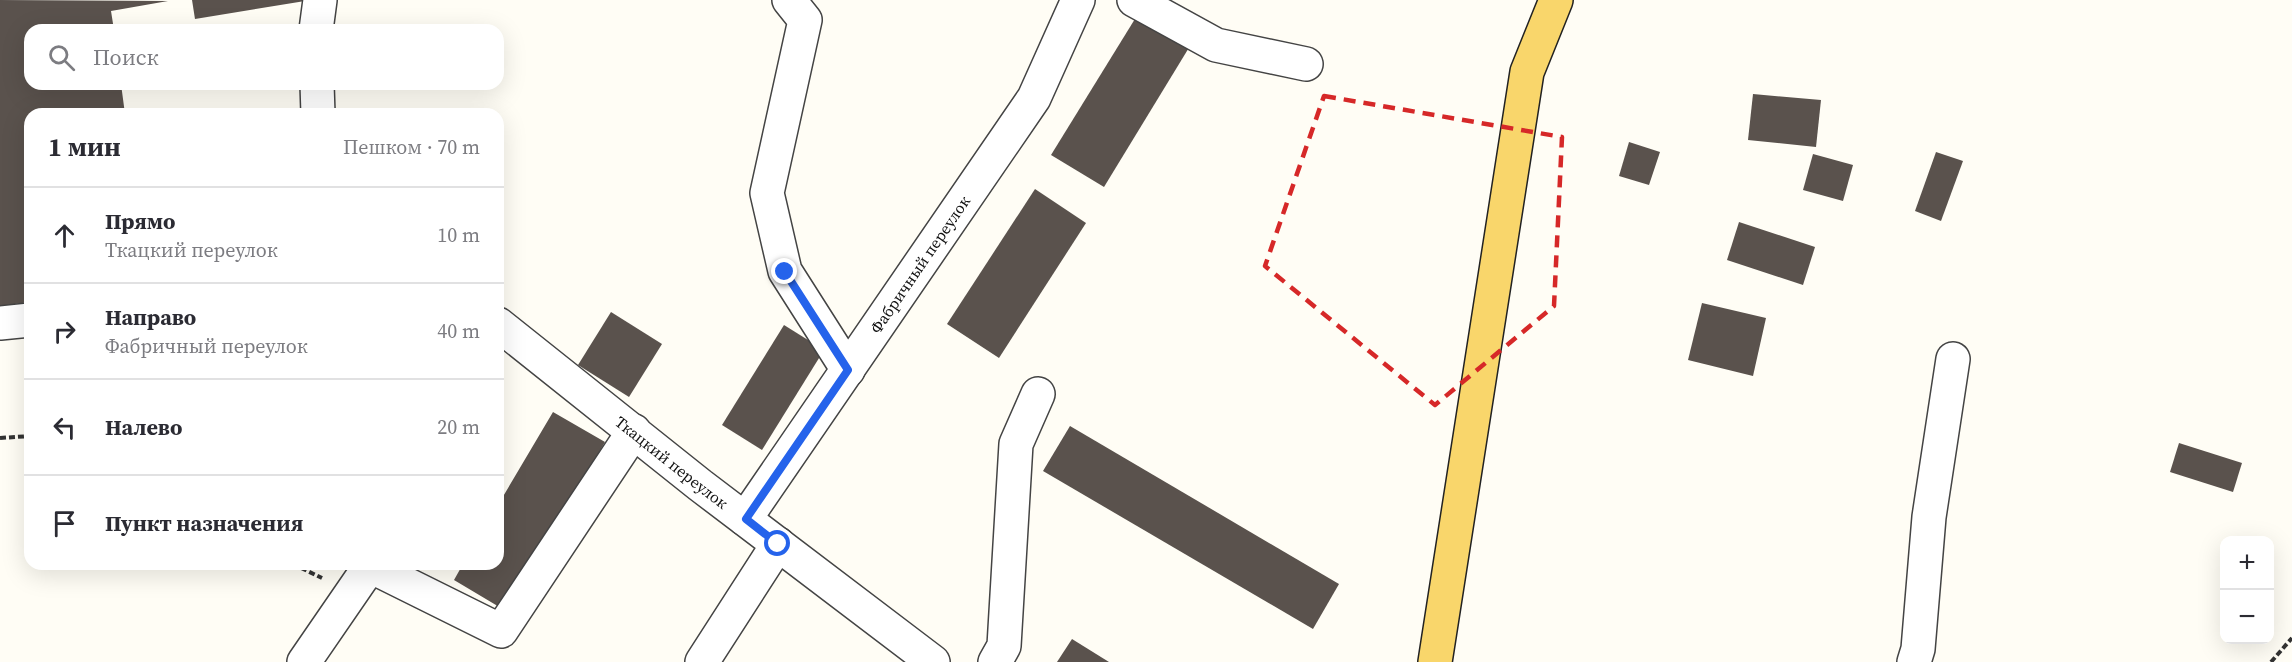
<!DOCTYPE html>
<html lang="ru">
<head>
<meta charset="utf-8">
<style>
  :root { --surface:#fff; --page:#f2f2f3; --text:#2b2b33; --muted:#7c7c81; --line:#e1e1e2 }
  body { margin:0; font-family:"Source Serif 4",serif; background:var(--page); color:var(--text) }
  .controls { position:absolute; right:18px; bottom:18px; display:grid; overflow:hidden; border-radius:12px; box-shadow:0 6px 24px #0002 }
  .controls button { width:54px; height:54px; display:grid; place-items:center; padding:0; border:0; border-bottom:2px solid var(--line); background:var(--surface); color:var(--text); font:30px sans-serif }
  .stop { position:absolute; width:18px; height:18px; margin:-14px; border:4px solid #2563eb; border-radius:50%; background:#fff }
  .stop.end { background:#2563eb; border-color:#fff; box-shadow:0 2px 6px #0008 }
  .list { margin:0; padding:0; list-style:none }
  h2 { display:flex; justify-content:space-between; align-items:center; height:78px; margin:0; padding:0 24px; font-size:26px }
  h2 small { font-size:20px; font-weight:400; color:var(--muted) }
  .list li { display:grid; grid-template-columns:39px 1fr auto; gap:18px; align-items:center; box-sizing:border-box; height:96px; padding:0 24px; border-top:2px solid var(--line) }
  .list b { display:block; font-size:22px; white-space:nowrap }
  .list p { margin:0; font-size:20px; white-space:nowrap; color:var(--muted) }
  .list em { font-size:20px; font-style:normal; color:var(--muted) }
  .icon { flex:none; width:33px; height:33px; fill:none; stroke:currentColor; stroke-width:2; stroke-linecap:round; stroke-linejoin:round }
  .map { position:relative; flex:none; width:2292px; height:662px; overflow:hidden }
  .search { position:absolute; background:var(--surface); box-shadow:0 6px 24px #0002; left:24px; top:24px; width:480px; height:66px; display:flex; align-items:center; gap:15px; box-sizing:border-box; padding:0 21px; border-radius:18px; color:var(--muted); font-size:22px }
  .panel { position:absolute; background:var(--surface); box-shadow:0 6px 24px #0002; left:24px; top:108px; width:480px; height:462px; border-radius:18px }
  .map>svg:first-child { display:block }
</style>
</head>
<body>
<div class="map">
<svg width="2292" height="662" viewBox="0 0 2292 662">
  <rect width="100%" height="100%" fill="#fffdf5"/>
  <g fill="#5a524d">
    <path d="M0 0 168 1 111 11 114 30H30V84H121L125 114H30V302L0 306Z"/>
    <path d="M192 0H305V1L195 19Z"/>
    <path d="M1138 14 1190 46 1104 187 1051 155Z"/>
    <path d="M1753 94 1821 100 1816 147 1748 140Z"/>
    <path d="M1629 142 1660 152 1649 185 1619 176Z"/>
    <path d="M1936 152 1963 161 1941 221 1915 211Z"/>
    <path d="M1813 154 1853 165 1843 201 1803 190Z"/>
    <path d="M1035 189 1086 223 999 358 947 324Z"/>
    <path d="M1739 222 1815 247 1803 285 1727 260Z"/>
    <path d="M1702 303 1766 318 1753 376 1688 360Z"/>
    <path d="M611 312 662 344 629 397 578 365Z"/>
    <path d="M784 325 824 350 762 450 722 425Z"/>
    <path d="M553 412 605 442 506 611 454 580 463 564H498V505Z"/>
    <path d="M1070 426 1339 584 1313 629 1043 471Z"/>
    <path d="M2179 443 2242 463 2233 492 2170 472Z"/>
    <path d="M1072 639 1109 662H1057Z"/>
  </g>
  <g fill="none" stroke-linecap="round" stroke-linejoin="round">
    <g stroke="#444" stroke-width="36">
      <g id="minor">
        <path d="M789 0 805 20 767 193 785 271 848 370"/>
        <path d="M1134 0 1216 45 1306 64"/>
        <path d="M316 30 320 0"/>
        <path d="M317 84 318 114"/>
        <path d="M0 323 30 320"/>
        <path id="s1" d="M498 324 700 485 933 662"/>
        <path id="s2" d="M745 519 1034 98 1078 0"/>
        <path d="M304 662 370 566 501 631 634 431"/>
        <path d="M702 662 778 544"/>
        <path d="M995 662 1004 646 1016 444 1038 394"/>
        <path d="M1914 662 1918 649 1929 517 1953 359"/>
      </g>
    </g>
    <g stroke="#222" stroke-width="36">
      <path id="major" d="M1435 662 1527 72 1556 0"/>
    </g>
    <g stroke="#333" stroke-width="4" stroke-dasharray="6 3" stroke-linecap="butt">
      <path d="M0 438 30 436"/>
      <path d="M293 564 322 578"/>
      <path d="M2271 662 2292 638"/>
    </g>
    <use href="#minor" stroke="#fff" stroke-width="33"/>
    <use href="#major" stroke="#f9d66b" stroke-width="33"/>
  </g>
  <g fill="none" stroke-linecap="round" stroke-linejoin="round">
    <path stroke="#2563eb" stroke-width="8" d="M778 544 746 519 848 370 785 272"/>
  </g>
  <path fill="none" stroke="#d62828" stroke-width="4.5" stroke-dasharray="12 8" stroke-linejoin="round" d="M1324 96 1562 137 1554 306 1435 405 1265 266Z"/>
  <g text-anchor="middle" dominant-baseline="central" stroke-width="6" stroke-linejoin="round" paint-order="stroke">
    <g font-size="16" fill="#111" stroke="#fff">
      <text stroke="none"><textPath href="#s2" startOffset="309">Фабричный переулок</textPath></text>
      <text stroke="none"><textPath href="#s1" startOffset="222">Ткацкий переулок</textPath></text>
    </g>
  </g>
</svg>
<div class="controls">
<button>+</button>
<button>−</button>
</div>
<div class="stop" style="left:778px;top:544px"></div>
<div class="stop end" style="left:785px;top:272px"></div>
<div class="search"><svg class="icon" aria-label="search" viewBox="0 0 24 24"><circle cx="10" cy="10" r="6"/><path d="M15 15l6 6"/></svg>Поиск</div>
<section class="panel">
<h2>1 мин<small>Пешком · 70 m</small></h2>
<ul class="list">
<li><svg class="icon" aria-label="ahead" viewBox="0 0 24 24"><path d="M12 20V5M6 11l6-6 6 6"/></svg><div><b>Прямо</b><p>Ткацкий переулок</p></div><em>10 m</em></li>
<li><svg class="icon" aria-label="right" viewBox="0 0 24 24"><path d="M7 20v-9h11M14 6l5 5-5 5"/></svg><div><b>Направо</b><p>Фабричный переулок</p></div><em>40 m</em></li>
<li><svg class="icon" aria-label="left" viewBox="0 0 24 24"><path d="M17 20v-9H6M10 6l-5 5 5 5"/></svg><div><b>Налево</b></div><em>20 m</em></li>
<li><svg class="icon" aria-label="arrive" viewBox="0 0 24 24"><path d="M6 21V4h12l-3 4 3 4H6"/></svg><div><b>Пункт назначения</b></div></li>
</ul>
</section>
</div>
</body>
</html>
